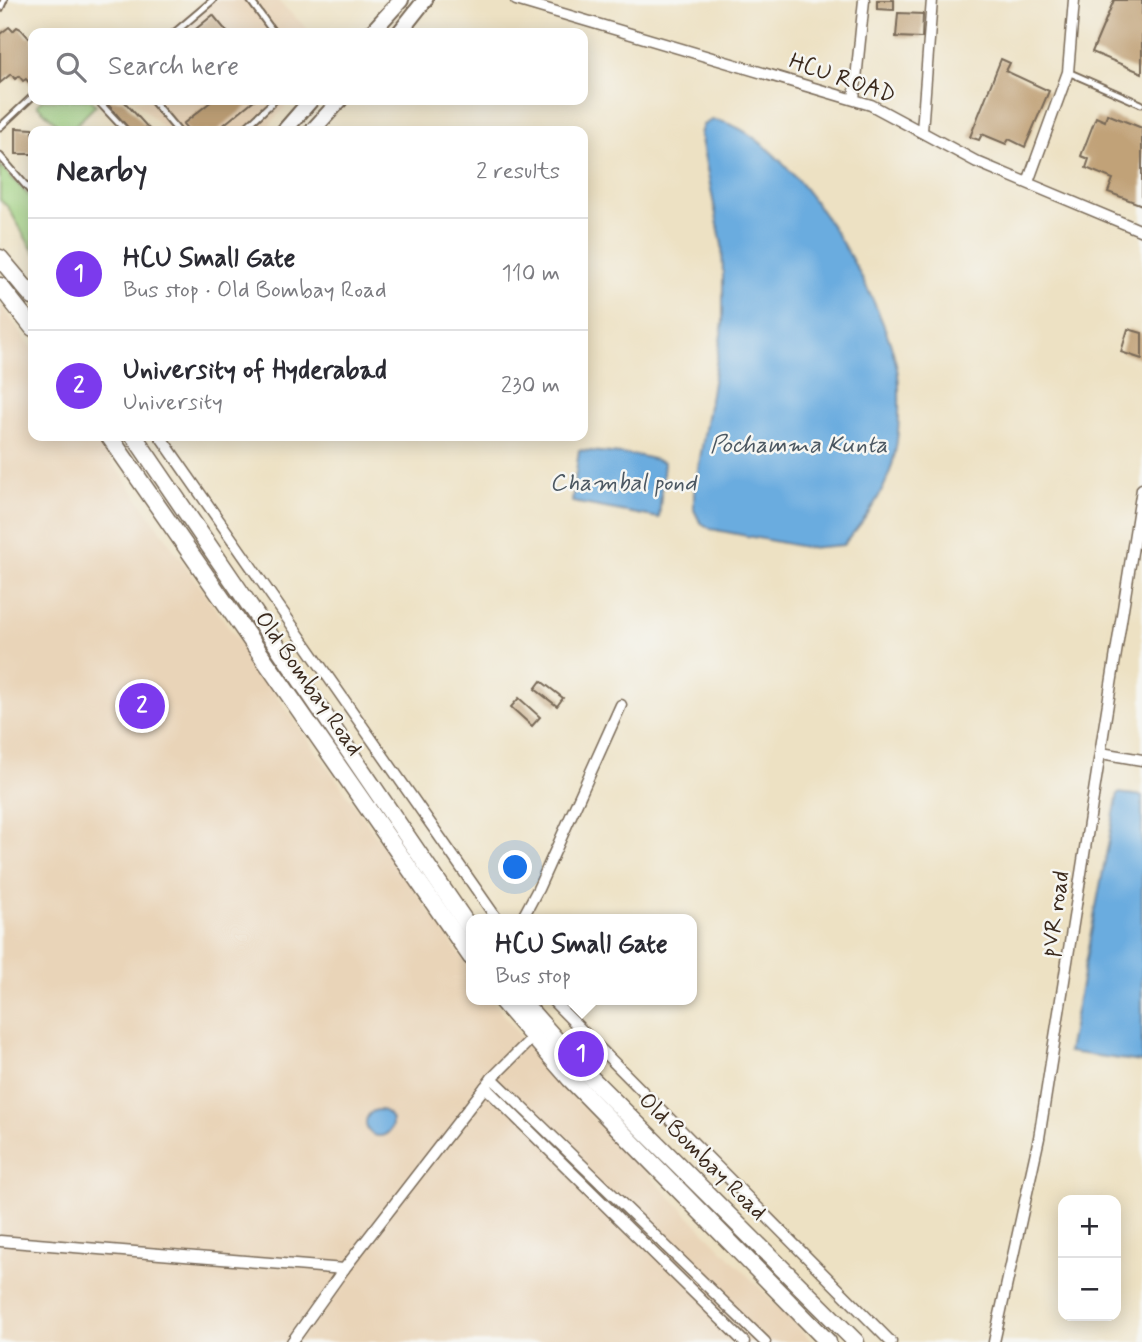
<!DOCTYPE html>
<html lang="en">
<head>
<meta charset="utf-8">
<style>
  :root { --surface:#fff; --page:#f7f7f7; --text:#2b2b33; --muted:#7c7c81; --line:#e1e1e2; --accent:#7c3aed }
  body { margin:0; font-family:Mynerve,sans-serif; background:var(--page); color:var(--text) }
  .controls { position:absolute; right:21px; bottom:21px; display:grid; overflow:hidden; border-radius:14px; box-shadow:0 4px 18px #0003 }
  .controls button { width:63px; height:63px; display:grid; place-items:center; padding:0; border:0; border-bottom:2px solid var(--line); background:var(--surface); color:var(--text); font:35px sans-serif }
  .you { position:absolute; left:516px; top:868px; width:24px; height:24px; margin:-18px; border:5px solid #fff; border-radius:50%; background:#1a73e8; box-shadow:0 0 0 10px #1a73e833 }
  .badge { display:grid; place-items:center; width:46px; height:46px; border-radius:50%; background:var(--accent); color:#fff; font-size:23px; font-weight:700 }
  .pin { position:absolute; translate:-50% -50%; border:4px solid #fff; box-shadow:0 2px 7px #0006 }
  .popup { position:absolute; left:466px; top:914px; width:231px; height:91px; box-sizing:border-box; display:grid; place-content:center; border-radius:14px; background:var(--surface); filter:drop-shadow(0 2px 5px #0005); font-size:23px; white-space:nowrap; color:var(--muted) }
  .popup b { font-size:26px; color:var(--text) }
  .popup::after { content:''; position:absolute; left:50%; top:100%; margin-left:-14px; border:14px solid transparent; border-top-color:var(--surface) }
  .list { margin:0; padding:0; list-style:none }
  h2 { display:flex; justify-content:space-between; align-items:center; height:91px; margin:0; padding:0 28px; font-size:30px }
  h2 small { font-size:23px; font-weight:400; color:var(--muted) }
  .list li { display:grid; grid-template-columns:46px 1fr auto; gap:21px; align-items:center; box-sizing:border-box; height:112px; padding:0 28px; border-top:2px solid var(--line) }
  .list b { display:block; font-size:26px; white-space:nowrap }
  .list p { margin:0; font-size:23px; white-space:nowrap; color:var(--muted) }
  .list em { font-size:23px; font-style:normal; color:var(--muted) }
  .icon { flex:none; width:38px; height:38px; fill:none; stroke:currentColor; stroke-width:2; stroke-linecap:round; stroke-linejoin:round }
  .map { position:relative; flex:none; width:1142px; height:1342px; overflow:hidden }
  .search { position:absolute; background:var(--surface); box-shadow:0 4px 18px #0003; left:28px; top:28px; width:560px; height:77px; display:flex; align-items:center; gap:18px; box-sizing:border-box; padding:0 24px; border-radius:14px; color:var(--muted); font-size:26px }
  .panel { position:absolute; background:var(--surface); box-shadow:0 4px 18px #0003; left:28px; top:126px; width:560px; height:315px; border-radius:14px }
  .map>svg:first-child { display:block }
</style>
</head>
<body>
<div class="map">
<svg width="1142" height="1342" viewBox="0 0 1142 1342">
  <rect width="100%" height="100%" fill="#f6f6f2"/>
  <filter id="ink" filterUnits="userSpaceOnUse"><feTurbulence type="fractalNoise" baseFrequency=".0143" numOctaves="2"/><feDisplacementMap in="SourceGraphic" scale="14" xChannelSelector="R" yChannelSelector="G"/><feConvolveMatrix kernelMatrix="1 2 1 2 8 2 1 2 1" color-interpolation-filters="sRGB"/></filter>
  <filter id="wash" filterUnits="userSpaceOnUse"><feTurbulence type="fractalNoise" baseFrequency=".00686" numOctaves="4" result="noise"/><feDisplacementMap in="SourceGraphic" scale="28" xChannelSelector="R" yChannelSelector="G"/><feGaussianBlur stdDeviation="1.57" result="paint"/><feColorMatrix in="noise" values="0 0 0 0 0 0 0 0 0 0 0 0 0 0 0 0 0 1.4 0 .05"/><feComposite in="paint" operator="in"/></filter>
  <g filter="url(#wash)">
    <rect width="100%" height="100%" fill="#ede1c3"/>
    <g fill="#e9d4b8">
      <path d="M204 0H277L312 33H166Z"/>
      <path d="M134 100H291L264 131H167Z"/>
      <path d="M0 303 33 350V436H94L471 970V1000H493L544 1068 813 1342H0Z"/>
    </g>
    <g fill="#a0d180" stroke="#6e7e4f" stroke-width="2">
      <path d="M42 100H91L96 105 70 131H64L37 105Z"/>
      <path d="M0 165 33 200V251L8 207 0 200Z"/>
    </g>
    <g fill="#6bacdf" stroke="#536b7e" stroke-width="2">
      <path d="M712 120C787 124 898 317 899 386 901 458 891 491 843 545L809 548 711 529 700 522 694 510V494L723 323V275L722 245 700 134 703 125Z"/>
      <path d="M579 450 641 456 664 462 659 518 572 502Z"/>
      <path d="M1118 793 1142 796V1062L1068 1052Z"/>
      <circle cx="379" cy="1123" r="13"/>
    </g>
    <g id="blocks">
      <g fill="#c1a278">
        <path d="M877 0H894V10L877 9Z"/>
        <path d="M1114 0H1142V73L1092 52Z"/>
        <path d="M898 13 923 14 922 38 896 37Z"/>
        <path d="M213 15 228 33H191Z"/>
        <path d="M9 27 13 31 17 27 21 29 29 38 33 34V87L26 79 23 81 19 76 15 79 11 74 0 83V34Z"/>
        <path d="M1001 59 1010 63 1006 71 1049 91 1025 147 1009 139 1006 144 982 134 979 140 970 137Z"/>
        <path d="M104 100H123L151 131H131Z"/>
        <path d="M213 100H254L216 131H189L183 124Z"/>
        <path d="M1107 114 1142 128V205L1108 192 1113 179 1086 168 1089 159 1081 156 1096 117 1105 121Z"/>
        <path d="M16 128 33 129V154H16Z"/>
        <path d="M1128 329 1142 333V359L1121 352Z"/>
        <path d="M541 681 563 698 557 706 535 689Z"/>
        <path d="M519 698 540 717 532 726 511 707Z"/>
      </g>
    </g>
  </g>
  <g filter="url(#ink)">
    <use href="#blocks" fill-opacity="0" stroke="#796a58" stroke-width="2"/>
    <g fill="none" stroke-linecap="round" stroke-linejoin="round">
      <g stroke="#796a58" stroke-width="9">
        <g id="service">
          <path d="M250 0 274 33"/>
          <path d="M0 9 4 0"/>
          <path d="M174 33 213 0"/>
          <path d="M1068 72 1141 104"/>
          <path d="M97 100 126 131"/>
          <path d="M152 100 178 131"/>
          <path d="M0 127 33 96"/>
          <path d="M242 131 275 100"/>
          <path d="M0 156 33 194"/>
        </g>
      </g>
      <g stroke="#796a58" stroke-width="13">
        <g id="minor">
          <path d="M516 0 871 105 977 162 1142 231"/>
          <path d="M854 99 864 0"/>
          <path d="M922 131 932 0"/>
          <path d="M1028 182 1068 72 1074 0"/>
          <path d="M160 436 497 919"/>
          <path d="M1101 753 1142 760"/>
          <path d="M522 919 538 889 621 705"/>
          <path d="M552 1000 891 1342"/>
          <path d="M492 1078 765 1342"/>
          <path d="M485 1087 744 1342"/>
          <path d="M0 1241 344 1269"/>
          <path d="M292 1342 344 1269 492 1078 532 1038"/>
          <path d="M994 1342 1039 1138 1142 489"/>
        </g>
      </g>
      <g stroke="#796a58" stroke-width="18">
        <g id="secondary">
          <path d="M371 33 401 0"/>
          <path d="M399 33 425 0"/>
          <path d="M284 131 311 100"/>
          <path d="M312 131 340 100"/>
        </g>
      </g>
      <g stroke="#796a58" stroke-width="19">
        <g id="primary">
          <path d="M0 258 33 297"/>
          <path d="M0 286 33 328"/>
          <path d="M109 436 471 957"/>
          <path d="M134 436 471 930"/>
          <path d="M501 1000 570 1079 828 1342"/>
          <path d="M521 1000 581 1068 856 1342"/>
        </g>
      </g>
      <use href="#service" stroke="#fff" stroke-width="5"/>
      <use href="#minor" stroke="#fff" stroke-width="10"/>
      <use href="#secondary" stroke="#fff" stroke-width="14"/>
      <use href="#primary" stroke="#fff" stroke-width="16"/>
    </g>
  </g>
  <g text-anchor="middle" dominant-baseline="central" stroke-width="5" stroke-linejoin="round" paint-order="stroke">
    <g font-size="23" fill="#3b2a1e" stroke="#f6f6f2">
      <text transform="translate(842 79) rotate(19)">HCU ROAD</text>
      <text transform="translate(308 684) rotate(55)">Old Bombay Road</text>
      <text transform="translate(1056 914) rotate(-81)">pVR road</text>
      <text transform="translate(702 1157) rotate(45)">Old Bombay Road</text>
    </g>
    <g font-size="24" font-style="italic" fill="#4c5862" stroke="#f6f6f2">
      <text x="799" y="445">Pochamma Kunta</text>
      <text x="623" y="483">Chambal pond</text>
    </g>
  </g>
</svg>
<div class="controls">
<button>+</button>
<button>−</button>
</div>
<div class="you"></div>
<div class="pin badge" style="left:581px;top:1054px">1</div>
<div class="popup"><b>HCU Small Gate</b>Bus stop</div>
<div class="pin badge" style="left:142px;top:706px">2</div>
<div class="search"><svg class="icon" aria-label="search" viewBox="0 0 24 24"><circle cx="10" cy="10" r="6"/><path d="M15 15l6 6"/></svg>Search here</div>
<section class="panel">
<h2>Nearby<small>2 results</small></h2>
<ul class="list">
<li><span class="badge">1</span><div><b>HCU Small Gate</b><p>Bus stop · Old Bombay Road</p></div><em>110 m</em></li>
<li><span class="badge">2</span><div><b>University of Hyderabad</b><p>University</p></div><em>230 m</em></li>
</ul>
</section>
</div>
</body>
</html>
